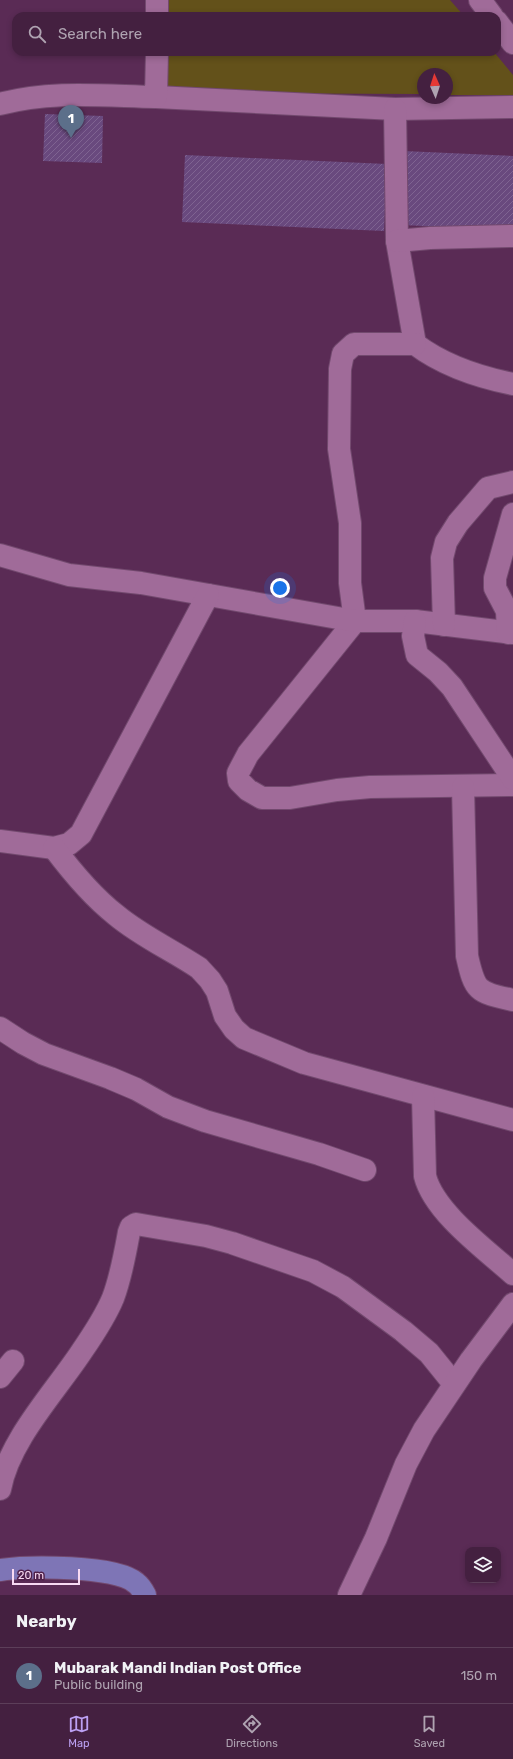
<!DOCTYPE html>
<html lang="en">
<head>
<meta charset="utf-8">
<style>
  :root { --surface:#442040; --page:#4e2d4b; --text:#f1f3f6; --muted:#afa3b1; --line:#5c3e59; --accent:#bca0f2 }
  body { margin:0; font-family:Rubik,sans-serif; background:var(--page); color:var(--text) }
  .controls { position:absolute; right:12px; bottom:12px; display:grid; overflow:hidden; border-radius:8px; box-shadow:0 2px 6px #0003 }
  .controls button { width:36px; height:36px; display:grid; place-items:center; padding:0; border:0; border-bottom:1px solid var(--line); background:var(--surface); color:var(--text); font:20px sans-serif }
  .compass { position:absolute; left:417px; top:68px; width:36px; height:36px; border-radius:50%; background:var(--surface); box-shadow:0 2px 6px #0003; rotate:357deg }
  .scale { position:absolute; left:12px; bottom:10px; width:68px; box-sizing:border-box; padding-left:4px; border:2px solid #f8daf3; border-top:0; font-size:11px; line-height:14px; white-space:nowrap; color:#f8daf3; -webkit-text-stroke:3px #4f204a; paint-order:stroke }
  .you { position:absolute; left:280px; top:588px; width:14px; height:14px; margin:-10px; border:3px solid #fff; border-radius:50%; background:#1a73e8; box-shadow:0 0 0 6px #1a73e833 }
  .badge { display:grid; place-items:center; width:26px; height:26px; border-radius:50%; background:var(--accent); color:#fff; font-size:13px; font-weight:700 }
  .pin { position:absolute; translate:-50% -33px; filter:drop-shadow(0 1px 2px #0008) }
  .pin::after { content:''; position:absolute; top:21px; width:14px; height:12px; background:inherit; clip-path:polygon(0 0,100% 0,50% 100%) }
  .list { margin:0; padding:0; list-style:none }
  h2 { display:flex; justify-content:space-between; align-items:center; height:52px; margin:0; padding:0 16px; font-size:17px }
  h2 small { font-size:13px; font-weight:400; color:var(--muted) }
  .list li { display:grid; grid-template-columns:26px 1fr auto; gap:12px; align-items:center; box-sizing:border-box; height:56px; padding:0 16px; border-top:1px solid var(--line) }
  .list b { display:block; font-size:15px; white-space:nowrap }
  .list p { margin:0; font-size:13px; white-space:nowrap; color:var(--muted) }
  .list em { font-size:13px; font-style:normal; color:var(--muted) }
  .icon { flex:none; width:22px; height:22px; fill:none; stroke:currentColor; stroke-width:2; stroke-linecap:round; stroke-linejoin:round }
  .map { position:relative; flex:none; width:513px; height:1595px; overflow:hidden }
  .search { position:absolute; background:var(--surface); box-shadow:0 2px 6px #0003; left:12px; right:12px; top:12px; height:44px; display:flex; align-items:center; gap:10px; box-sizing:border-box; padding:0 14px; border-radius:12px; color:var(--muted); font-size:15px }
  .sheet { height:108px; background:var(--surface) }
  nav { display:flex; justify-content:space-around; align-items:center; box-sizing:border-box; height:56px; border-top:1px solid var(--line); background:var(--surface); font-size:11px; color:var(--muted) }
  nav a { display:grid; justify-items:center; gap:2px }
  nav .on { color:var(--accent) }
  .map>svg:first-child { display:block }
</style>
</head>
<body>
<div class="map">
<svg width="513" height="1595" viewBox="0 0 513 1595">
  <defs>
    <pattern id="building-hatch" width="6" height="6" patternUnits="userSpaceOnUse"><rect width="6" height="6" fill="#69497e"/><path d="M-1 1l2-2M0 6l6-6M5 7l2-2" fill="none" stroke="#7f6391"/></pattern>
  </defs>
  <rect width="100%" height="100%" fill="#5a2b55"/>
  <g fill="#63511a">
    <path d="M166 0H450L464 16H166Z"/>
    <path d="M166 52H494L513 75V95H447V74H423V94L167 93Z"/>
  </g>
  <g fill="url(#building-hatch)">
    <path d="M45 114 103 116 102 163 43 161Z"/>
    <path d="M404 151 513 156V230L401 225Z"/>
    <path d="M185 155 387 164 384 231 182 222Z"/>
  </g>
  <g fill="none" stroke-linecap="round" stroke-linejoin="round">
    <g stroke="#72496e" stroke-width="24">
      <g id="minor">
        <path d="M480 0 492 16"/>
        <path d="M157 16V0"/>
        <path d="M497 22 513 43"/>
        <path d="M156 97 395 109 513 107"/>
        <path d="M0 104C51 90 104 96 156 97L157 52"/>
        <path d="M395 109 397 241 415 344C444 366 478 377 513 384"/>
        <path d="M397 241 430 238 513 236"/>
        <path d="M415 344H354L343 354 340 369 339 449 350 523V583L355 621 248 754 238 773 239 781 248 790 262 798H290L337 790 370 787 513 785"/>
        <path d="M0 555 69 575 141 583 355 621H415L513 633"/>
        <path d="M415 621 413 636 417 655 438 672 452 687 513 779"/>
        <path d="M444 625 442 558 446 542 458 523 488 488 513 482"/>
        <path d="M508 633 507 611 495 588V578L513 514"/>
        <path d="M463 787 467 956C475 992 477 992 513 1000"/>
        <path d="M0 841 54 848 69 844 81 834 208 595"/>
        <path d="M54 848C72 872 93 897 116 915 141 936 172 950 199 968L210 980 217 991 225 1016 234 1029 244 1038 304 1063 513 1120"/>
        <path d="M0 1028 23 1043 44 1054 110 1078 136 1089 168 1107 205 1121 319 1154 365 1170"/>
        <path d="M423 1096 425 1176C434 1212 485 1249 513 1274"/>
        <path d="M0 1377 13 1361"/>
        <path d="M0 1489C9 1440 55 1392 82 1351 93 1335 106 1315 113 1298 121 1277 125 1254 129 1232L131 1227 136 1224 206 1236 232 1243 313 1271 343 1287 403 1331 429 1353 454 1384"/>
        <path d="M349 1595 376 1538 406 1464 424 1430 471 1360 513 1304"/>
      </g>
    </g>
    <g stroke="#72496e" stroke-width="24">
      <path id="major" d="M0 1570C27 1566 116 1565 136 1583 140 1586 143 1591 145 1595"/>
    </g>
    <use href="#minor" stroke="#a06b99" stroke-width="22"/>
    <use href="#major" stroke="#7e75b6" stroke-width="22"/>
  </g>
</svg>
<div class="controls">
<button><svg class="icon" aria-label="layers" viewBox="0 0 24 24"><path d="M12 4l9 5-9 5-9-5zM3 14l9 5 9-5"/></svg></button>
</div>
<svg class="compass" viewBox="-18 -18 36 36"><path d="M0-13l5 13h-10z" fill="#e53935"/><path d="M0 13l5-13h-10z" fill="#afa3b1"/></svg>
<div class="scale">20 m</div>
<div class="you"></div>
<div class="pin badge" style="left:71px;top:138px;background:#5c6f8a">1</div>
<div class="search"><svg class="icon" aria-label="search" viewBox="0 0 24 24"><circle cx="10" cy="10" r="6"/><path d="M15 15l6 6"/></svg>Search here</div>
</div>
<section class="sheet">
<h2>Nearby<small></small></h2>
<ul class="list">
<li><span class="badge" style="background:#5c6f8a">1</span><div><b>Mubarak Mandi Indian Post Office</b><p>Public building</p></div><em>150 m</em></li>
</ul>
</section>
<nav>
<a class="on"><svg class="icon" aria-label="map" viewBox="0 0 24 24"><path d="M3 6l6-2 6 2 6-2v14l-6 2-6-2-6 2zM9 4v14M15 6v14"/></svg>Map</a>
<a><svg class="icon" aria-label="directions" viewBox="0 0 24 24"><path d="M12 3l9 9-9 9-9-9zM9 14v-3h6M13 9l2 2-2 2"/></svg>Directions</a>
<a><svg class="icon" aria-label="saved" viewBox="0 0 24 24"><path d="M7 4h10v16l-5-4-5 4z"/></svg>Saved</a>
</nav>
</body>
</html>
